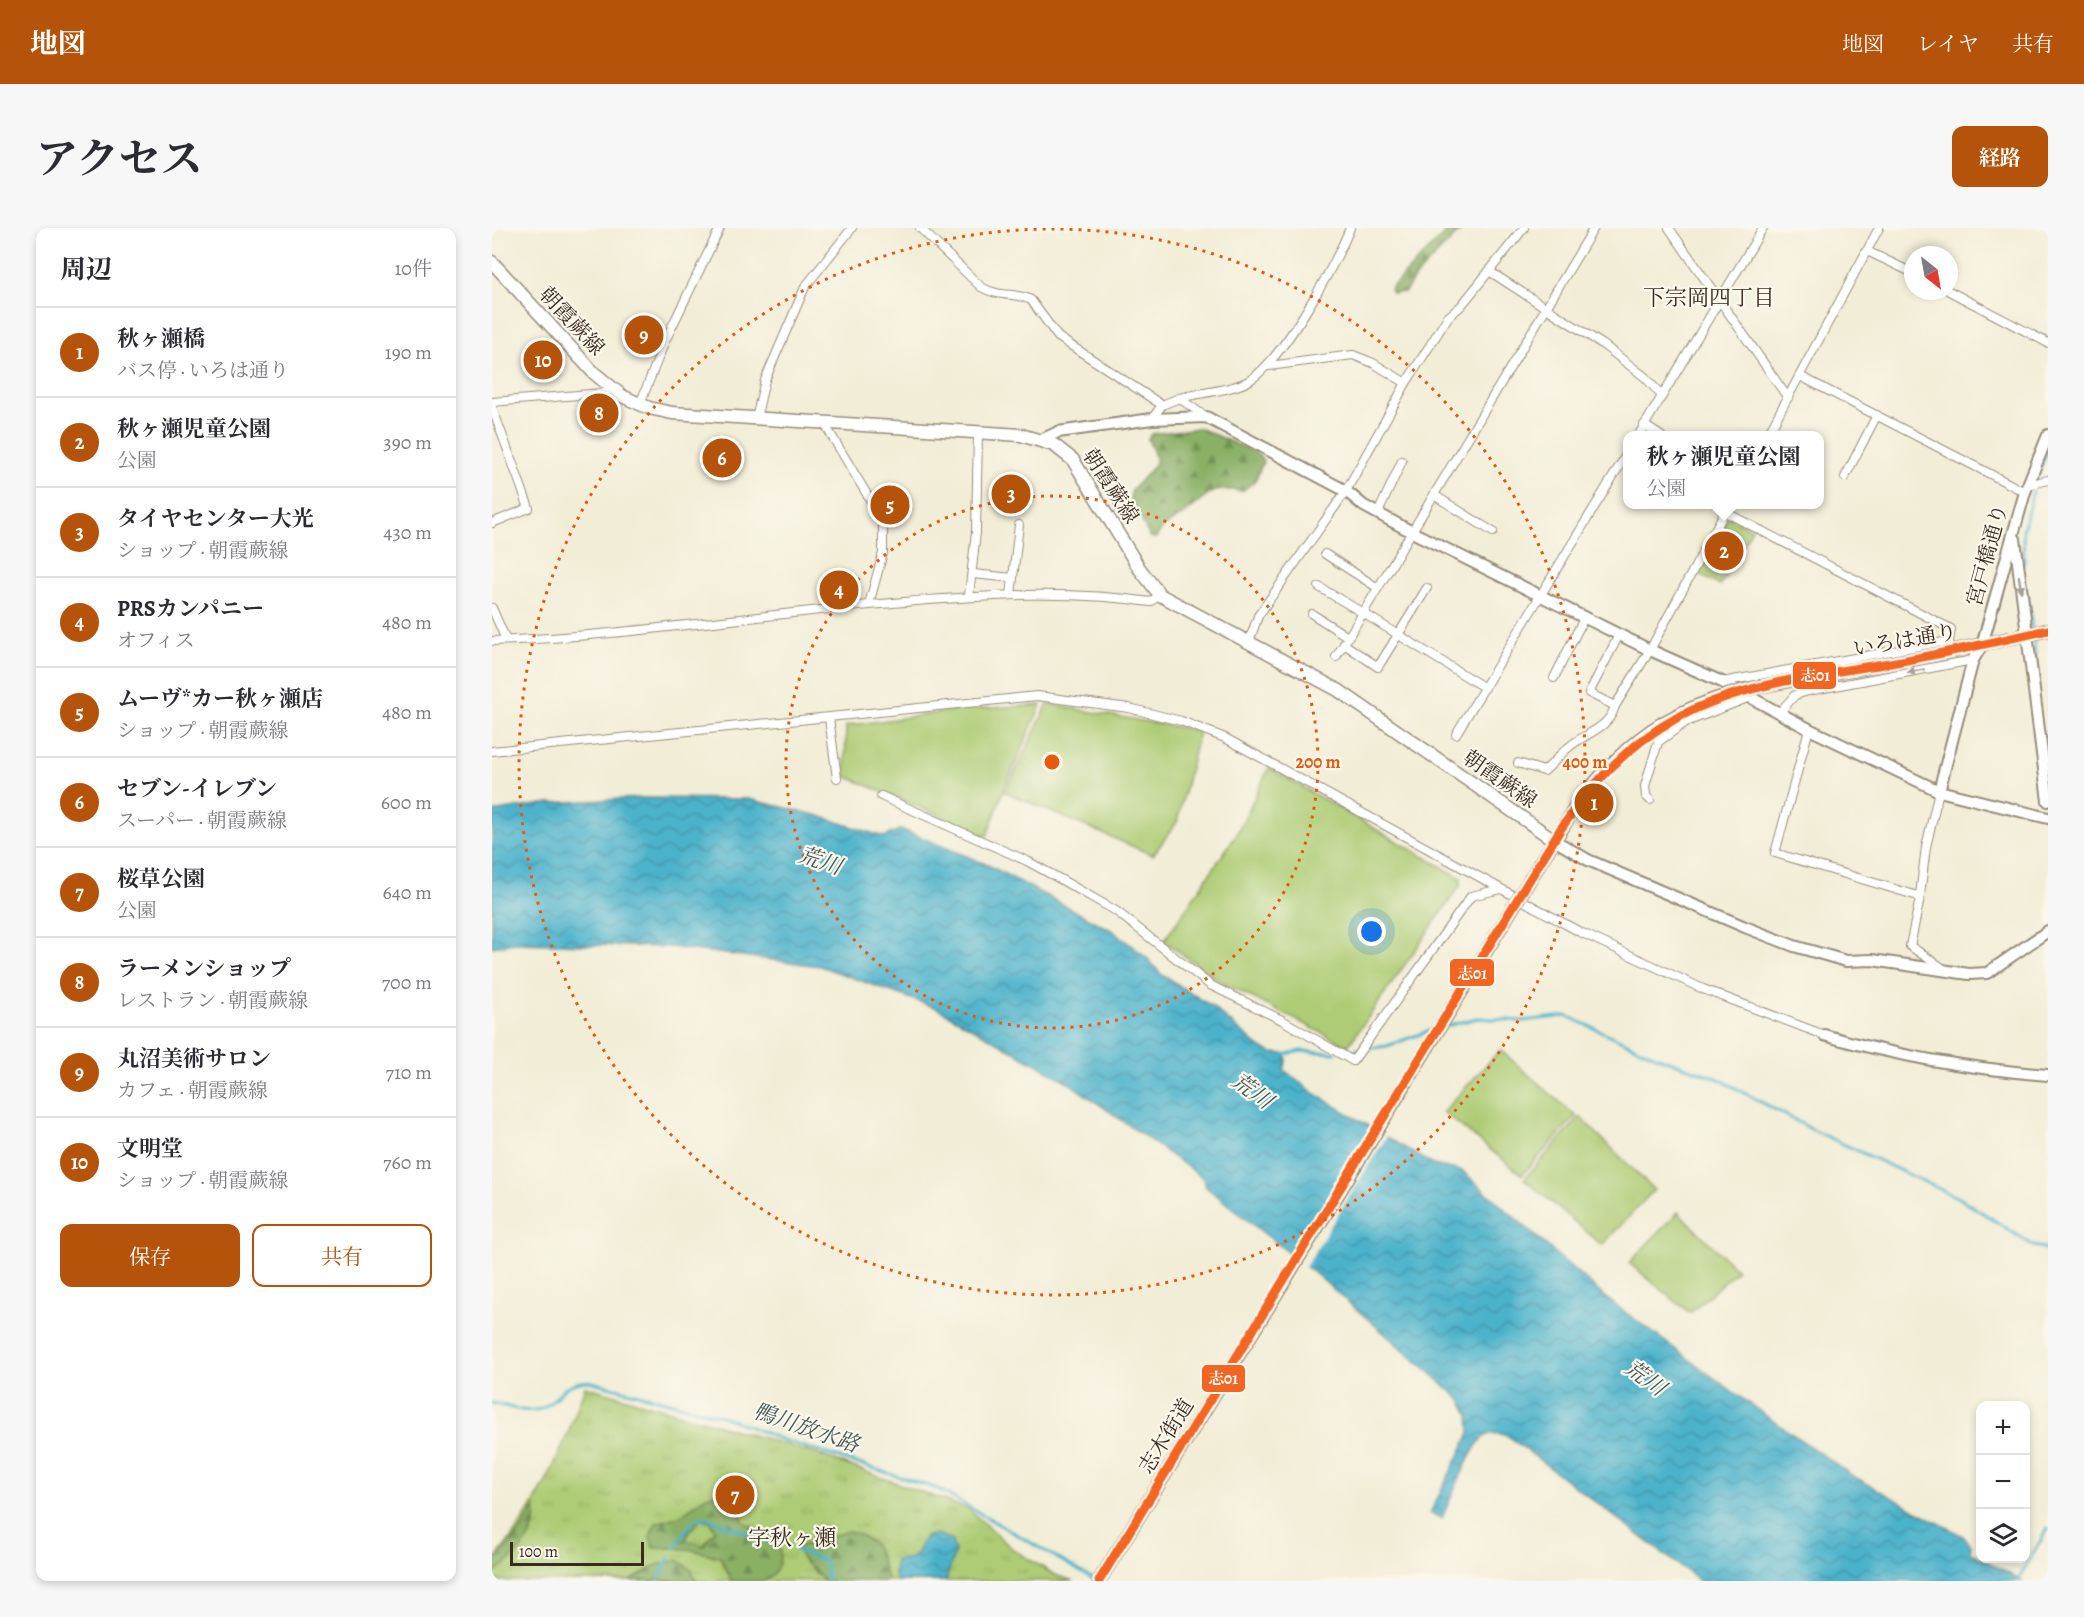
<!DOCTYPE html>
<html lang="ja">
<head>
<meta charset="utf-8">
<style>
  :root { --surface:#fff; --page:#f7f7f7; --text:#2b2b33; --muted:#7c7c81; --line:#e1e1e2; --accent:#b45309 }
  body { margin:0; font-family:Alegreya,"Noto Serif JP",serif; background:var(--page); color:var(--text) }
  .controls { position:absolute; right:18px; bottom:18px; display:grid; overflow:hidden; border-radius:12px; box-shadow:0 3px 9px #0003 }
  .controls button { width:54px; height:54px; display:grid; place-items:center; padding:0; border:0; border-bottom:2px solid var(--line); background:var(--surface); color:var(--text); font:30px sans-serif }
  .compass { position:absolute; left:1412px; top:18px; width:54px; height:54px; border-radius:50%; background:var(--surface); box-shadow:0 3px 9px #0003; rotate:149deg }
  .scale { position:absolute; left:18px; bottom:15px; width:134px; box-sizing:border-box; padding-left:6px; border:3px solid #3b2a1e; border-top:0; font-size:16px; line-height:21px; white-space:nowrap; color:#3b2a1e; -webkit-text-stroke:4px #fbf7ec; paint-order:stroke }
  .you { position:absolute; left:880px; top:704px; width:21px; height:21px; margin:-15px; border:4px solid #fff; border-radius:50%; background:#1a73e8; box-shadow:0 0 0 9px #1a73e833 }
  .badge { display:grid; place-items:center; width:39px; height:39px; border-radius:50%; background:var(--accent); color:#fff; font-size:20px; font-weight:700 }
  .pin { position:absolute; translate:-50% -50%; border:3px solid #fff; box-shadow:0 2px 6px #0006 }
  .popup { position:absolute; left:1131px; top:203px; width:201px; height:78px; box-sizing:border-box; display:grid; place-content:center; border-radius:12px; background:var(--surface); filter:drop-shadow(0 2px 4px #0005); font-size:20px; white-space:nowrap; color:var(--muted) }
  .popup b { font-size:22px; color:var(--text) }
  .popup::after { content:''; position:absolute; left:50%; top:100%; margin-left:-12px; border:12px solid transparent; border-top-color:var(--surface) }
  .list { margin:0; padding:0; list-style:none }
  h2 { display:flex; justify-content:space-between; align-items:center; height:78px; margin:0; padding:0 24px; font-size:26px }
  h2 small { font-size:20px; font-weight:400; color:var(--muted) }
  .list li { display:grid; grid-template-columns:39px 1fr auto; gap:18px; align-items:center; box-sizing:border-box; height:90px; padding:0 24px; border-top:2px solid var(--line) }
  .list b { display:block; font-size:22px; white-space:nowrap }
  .list p { margin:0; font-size:20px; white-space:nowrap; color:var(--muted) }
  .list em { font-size:20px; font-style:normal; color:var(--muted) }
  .actions { display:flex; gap:12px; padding:18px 24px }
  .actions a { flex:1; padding:14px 0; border:2px solid var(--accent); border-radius:12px; text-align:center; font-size:21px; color:var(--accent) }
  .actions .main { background:var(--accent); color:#fff }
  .icon { flex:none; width:33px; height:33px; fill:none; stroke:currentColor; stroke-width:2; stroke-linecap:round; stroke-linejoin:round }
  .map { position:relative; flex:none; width:1556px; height:1353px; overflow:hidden; border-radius:12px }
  header { display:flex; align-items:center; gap:36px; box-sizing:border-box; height:84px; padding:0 30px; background:var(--accent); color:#fff }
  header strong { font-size:28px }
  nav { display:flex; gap:33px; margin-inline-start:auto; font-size:21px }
  .intro { display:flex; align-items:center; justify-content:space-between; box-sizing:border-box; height:144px; padding:0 36px }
  h1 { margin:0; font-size:42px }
  .button { padding:15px 27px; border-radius:12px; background:var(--accent); color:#fff; font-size:21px; font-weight:700 }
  main { display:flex; gap:36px; padding:0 36px }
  aside { flex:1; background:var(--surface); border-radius:12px; box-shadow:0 3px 9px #0003 }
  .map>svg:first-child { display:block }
</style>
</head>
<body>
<header>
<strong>地図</strong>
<nav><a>地図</a><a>レイヤ</a><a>共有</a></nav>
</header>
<div class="intro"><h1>アクセス</h1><a class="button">経路</a></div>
<main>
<aside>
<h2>周辺<small>10件</small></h2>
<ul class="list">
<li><span class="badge">1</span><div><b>秋ヶ瀬橋</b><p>バス停 · いろは通り</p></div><em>190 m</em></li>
<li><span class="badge">2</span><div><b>秋ヶ瀬児童公園</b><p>公園</p></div><em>390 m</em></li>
<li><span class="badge">3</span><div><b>タイヤセンター大光</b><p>ショップ · 朝霞蕨線</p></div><em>430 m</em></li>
<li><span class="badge">4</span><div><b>PRSカンパニー</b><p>オフィス</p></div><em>480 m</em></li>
<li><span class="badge">5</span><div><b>ムーヴ*カー秋ヶ瀬店</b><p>ショップ · 朝霞蕨線</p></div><em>480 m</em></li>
<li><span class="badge">6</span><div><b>セブン-イレブン</b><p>スーパー · 朝霞蕨線</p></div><em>600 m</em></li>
<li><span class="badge">7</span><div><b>桜草公園</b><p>公園</p></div><em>640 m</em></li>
<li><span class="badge">8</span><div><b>ラーメンショップ</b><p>レストラン · 朝霞蕨線</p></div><em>700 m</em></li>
<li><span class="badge">9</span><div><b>丸沼美術サロン</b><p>カフェ · 朝霞蕨線</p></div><em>710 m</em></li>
<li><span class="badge">10</span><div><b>文明堂</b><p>ショップ · 朝霞蕨線</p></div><em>760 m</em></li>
</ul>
<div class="actions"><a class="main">保存</a><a>共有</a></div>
</aside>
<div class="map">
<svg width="1556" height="1353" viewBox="0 0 1556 1353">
  <defs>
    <pattern id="grass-tufts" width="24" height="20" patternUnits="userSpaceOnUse" patternTransform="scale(1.5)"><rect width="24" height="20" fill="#adcc74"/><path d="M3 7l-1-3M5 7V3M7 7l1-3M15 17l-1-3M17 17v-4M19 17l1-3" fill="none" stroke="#96af64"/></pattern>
    <pattern id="forest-firs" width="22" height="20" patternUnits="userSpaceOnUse" patternTransform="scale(1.5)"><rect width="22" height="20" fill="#8ab066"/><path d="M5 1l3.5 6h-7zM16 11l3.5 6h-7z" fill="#728f53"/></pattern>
    <pattern id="water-waves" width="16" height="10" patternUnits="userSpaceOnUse" patternTransform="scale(1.5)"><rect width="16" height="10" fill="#4cb2cb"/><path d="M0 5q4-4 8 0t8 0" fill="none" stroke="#4091a4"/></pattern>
  </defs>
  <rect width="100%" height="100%" fill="#fbf7ec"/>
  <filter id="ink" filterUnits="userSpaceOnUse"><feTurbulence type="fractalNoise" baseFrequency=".0167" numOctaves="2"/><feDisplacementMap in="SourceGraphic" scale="12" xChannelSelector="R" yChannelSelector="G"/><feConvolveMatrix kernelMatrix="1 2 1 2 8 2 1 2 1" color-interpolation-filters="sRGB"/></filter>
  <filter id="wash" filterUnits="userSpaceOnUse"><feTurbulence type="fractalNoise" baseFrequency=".008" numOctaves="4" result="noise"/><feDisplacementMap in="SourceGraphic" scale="24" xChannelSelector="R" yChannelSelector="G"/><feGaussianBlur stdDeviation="1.35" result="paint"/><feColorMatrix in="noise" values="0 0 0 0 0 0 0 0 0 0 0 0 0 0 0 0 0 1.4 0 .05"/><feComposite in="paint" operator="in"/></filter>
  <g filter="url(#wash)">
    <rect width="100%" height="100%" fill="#f2edd6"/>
    <g fill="url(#grass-tufts)" stroke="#747b49" stroke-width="1.5">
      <path d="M1236 289 1260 301 1228 358 1205 345Z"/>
      <path d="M93 1158 322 1225 476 1281 523 1323 563 1347 582 1353H0V1334C47 1278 70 1226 93 1158Z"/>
    </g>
    <g fill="url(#forest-firs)" stroke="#626d42" stroke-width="1.5" fill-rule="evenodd">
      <path d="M958 0H971L923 49 913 64 900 65 898 61Z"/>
      <path d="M707 200 767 226 771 234 763 253 750 263C711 258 719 268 692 286 679 295 671 296 664 310L658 309 638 270 640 262 663 236 664 230 656 211 659 206Z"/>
      <path d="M225 1264 239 1265 249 1279 250 1292C259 1301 272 1302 282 1311 295 1324 286 1350 269 1353 260 1353 249 1353 240 1353L228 1329 196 1321 161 1319 158 1308 164 1295 188 1288 213 1269ZM209 1292 218 1293 223 1302 211 1318 194 1312 197 1303Z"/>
      <path d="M43 1279C48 1309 22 1330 0 1347V1337L31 1299Z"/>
      <path d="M356 1303C389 1312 385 1324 396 1353H332L310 1331 306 1319Z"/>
      <path d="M186 1332 199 1342 204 1353H171L167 1350 162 1353H138L165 1337Z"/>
    </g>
    <g fill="#adcc74" stroke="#747b49" stroke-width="1.5">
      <path d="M556 476 707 503 685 594 661 627 513 564Z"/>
      <path d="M549 477 512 561 495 608 353 548 354 498 465 482Z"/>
      <path d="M777 540 969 650 968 658 856 818 729 754 672 713 744 607Z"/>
      <path d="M1008 822 1084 888 1030 947 951 884Z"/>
      <path d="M1088 889 1162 962 1110 1017 1032 951Z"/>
      <path d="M1186 984 1245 1042 1198 1085 1137 1035Z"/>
    </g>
    <g fill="url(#water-waves)" stroke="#446e74" stroke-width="1.5">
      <path d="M148 570 256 571 324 587 392 609 409 601 496 637 621 703 655 730 670 747 718 777 766 818 780 825 793 826 795 830 792 842 822 865 941 937 970 943 1114 1070 1270 1185 1361 1248 1471 1308 1479 1317 1478 1324 1530 1353H1208L1017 1209C1008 1205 999 1203 991 1210 978 1221 958 1273 950 1290L938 1285 978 1205 977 1187 968 1171 826 1048 714 959 711 950 574 853 445 780 328 738 178 719 22 715 0 719V584L58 575Z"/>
      <path d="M445 1306 459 1312 463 1323 454 1353H405L402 1347 403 1332C429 1330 421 1329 433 1309Z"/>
    </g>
    <path fill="#f2edd6" d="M882 898 896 906 812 1041 800 1031Z"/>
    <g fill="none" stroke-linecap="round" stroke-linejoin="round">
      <g stroke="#4cb2cb" stroke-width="3">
        <path d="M1543 253 1556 222"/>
        <path d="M1532 335 1531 302 1541 263"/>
        <path d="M1536 369 1540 401"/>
        <path d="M1541 408 1546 449"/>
        <path d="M954 798 985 790 1030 793 1075 788 1166 829 1225 850 1321 902 1469 971 1542 1018 1556 1021"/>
        <path d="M850 824 895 818 942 801"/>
        <path d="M791 827 809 823 844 825"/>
        <path d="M0 1175C14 1178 35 1186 48 1181 69 1173 64 1155 97 1153L230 1188 291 1212 446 1261 603 1352"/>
        <path d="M183 1320 199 1296 211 1289 286 1316"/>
        <path d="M303 1322 333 1333 336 1353"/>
        <path d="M167 1350 178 1329"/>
        <path d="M1525 1353 1556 1300"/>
      </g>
    </g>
  </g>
  <g filter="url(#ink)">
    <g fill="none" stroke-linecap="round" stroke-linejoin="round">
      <g stroke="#968c7a" stroke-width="10">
        <g id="street">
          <path d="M428 0 489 59C508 70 524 64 539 72L566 109 670 177 660 191"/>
          <path d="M1177 0 1296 170"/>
          <path d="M1375 23 1421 45"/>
          <path d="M997 43 1110 116 1153 149 1170 168"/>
          <path d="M1457 63 1556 115"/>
          <path d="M777 138 861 127 881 135 914 155"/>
          <path d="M1308 148 1533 264"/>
          <path d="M0 174 111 165 120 162"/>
          <path d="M148 176 173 113 228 0"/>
          <path d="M670 177 687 170"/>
          <path d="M0 179 37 280 0 295"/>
          <path d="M714 189 687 170C706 165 743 162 758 152 791 131 843 37 858 0"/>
          <path d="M264 191 273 152 313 59 360 0"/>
          <path d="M332 195 391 293V325L377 376"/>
          <path d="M1152 197 1169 208"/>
          <path d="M1146 208 1271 0"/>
          <path d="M1275 208 1387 0"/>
          <path d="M1353 249 1385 187"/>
          <path d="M1536 257 1556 252"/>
          <path d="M942 267 1001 304"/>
          <path d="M1233 284 1459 401 1457 413"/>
          <path d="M886 285 910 233"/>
          <path d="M833 326 886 360"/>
          <path d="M481 346 521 350"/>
          <path d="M827 359 871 385 1102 0"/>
          <path d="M519 367 527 297"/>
          <path d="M477 368 484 304 486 205"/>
          <path d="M0 380 14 412"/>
          <path d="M820 386 856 409"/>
          <path d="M1127 407 1097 465 1123 478 1158 422 1237 276"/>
          <path d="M0 413C138 408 275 385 412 374 494 367 577 362 658 374L668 367"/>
          <path d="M757 414 766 388 854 263 914 155 956 89 969 78 1032 0"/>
          <path d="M852 416 886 439 935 360"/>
          <path d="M844 429 871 385 993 460"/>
          <path d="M1062 450 1092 390"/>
          <path d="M1230 454 1457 413V418"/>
          <path d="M1287 485 1303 467 1316 463 1481 432"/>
          <path d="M337 490 345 550"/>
          <path d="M1317 501 1283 625 1426 668"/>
          <path d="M964 506 1136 224"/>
          <path d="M0 523 545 468 637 480 689 493 733 510 1088 704 1211 761 1332 807"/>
          <path d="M1026 535 1052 543C1061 536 1068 526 1077 519 1093 505 1117 501 1123 478"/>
          <path d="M1447 563 1434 619 1427 675 1418 718 1452 741"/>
          <path d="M389 568 535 633 568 651 624 683 718 757 790 792 861 833 979 668 1009 661"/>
          <path d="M1158 572 1154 568 1153 558 1166 514 1194 494 1258 469"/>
        </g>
      </g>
      <g stroke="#968c7a" stroke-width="14">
        <g id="secondary">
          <path d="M549 212 566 204 660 191 714 189 854 263 872 278 920 304 1158 422 1230 454 1317 501 1447 563 1556 590"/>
          <path d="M1523 311 1556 573"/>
          <path d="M1447 563 1481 432 1490 417 1533 264 1556 207"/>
          <path d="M1062 612 1096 632 1253 699 1302 718 1354 733 1380 732 1477 746 1495 745 1556 703"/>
          <path d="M1332 807C1404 828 1481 841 1556 847"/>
        </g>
      </g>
      <g stroke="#968c7a" stroke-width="15">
        <g id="primary">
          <path d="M0 34 102 145 130 168 157 180 180 185 529 207 562 217 581 232 647 340 668 367 846 462 1062 612"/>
          <path d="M1450 425 1556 402"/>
          <path d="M1051 630 1085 577"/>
          <path d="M607 1353 849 961"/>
        </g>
      </g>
      <use href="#street" stroke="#fff" stroke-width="8"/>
      <use href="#secondary" stroke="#fff" stroke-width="10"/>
      <use href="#primary" stroke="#fff" stroke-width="12"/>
      <g stroke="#968c7a" stroke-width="15" stroke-linecap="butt">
        <g id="primary-bridge">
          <path d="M1085 577C1110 545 1137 515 1171 495 1219 466 1273 457 1328 447 1369 440 1409 433 1450 425"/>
          <path d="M849 961 1051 630"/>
        </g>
      </g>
      <use href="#primary-bridge" stroke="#fff" stroke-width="12"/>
      <g stroke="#fbf7ec" stroke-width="14">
        <path id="bus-1" d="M607 1353 1068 602C1162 465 1252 459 1404 434 1455 425 1506 413 1556 402"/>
      </g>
      <use href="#bus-1" stroke="#f26522" stroke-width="9"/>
    </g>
    <defs><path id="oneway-solid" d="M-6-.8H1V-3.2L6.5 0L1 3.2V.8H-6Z" transform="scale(1.5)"/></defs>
    <g fill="#a79f9a">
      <use href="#oneway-solid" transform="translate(1528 356) rotate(82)"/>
      <use href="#oneway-solid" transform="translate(1424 443) rotate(170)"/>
    </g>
  </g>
  <g fill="none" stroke="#e8590c" stroke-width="3" stroke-dasharray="3 6">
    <circle cx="560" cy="534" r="266"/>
    <circle cx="560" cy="534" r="533"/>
  </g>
  <g text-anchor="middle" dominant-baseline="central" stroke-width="4.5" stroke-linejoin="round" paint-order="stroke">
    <g font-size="21" fill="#3b2a1e" stroke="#fbf7ec">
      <text transform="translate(80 93) rotate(47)">朝霞蕨線</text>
      <text transform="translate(619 258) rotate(57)">朝霞蕨線</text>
      <text transform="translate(1495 327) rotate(-75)">宮戸橋通り</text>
      <text transform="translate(1413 412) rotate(-10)">いろは通り</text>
      <text transform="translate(1008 551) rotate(35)">朝霞蕨線</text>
      <text transform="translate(674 1208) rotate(-58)">志木街道</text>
    </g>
    <g font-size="22" fill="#3b2a1e" stroke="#fbf7ec">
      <text x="1217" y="70">下宗岡四丁目</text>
      <text x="300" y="1310">字秋ヶ瀬</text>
    </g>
    <g font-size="22" font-style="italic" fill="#415a5b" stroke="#fbf7ec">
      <text transform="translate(328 633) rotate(18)">荒川</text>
      <text transform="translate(760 863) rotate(36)">荒川</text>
      <text transform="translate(1153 1150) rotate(36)">荒川</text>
      <text transform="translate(314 1200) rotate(19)">鴨川放水路</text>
    </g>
  </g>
  <circle cx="560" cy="534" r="9" fill="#e8590c" stroke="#fbf7ec" stroke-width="3"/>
  <g font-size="18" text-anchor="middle" font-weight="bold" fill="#e8590c" stroke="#fbf7ec" stroke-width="4.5" stroke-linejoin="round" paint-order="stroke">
    <text x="826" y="540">200 m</text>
    <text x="1093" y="540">400 m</text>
  </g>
  <g stroke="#fbf7ec" stroke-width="2">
    <rect x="1300" y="433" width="45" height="29" rx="6" fill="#f26522"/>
    <rect x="957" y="730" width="46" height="29" rx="6" fill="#f26522"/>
    <rect x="709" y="1136" width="45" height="29" rx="6" fill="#f26522"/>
  </g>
  <g font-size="16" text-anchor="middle" font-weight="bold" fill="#fff">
    <text x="1323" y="453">志01</text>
    <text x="980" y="751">志01</text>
    <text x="731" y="1156">志01</text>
  </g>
</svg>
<div class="controls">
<button>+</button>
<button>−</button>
<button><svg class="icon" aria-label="layers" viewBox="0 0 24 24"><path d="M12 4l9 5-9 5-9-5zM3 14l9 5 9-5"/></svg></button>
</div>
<svg class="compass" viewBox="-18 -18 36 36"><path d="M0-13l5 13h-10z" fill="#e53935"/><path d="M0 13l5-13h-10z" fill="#7c7c81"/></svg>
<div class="scale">100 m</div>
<div class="you"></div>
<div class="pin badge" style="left:1102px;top:575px">1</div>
<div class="pin badge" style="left:1232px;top:323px">2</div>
<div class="popup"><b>秋ヶ瀬児童公園</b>公園</div>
<div class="pin badge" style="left:519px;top:266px">3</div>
<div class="pin badge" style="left:347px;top:362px">4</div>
<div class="pin badge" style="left:398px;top:277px">5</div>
<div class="pin badge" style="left:230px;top:230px">6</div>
<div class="pin badge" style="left:243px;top:1267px">7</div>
<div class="pin badge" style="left:107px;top:185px">8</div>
<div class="pin badge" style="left:152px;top:107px">9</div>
<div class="pin badge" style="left:51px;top:132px">10</div>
</div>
</main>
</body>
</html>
